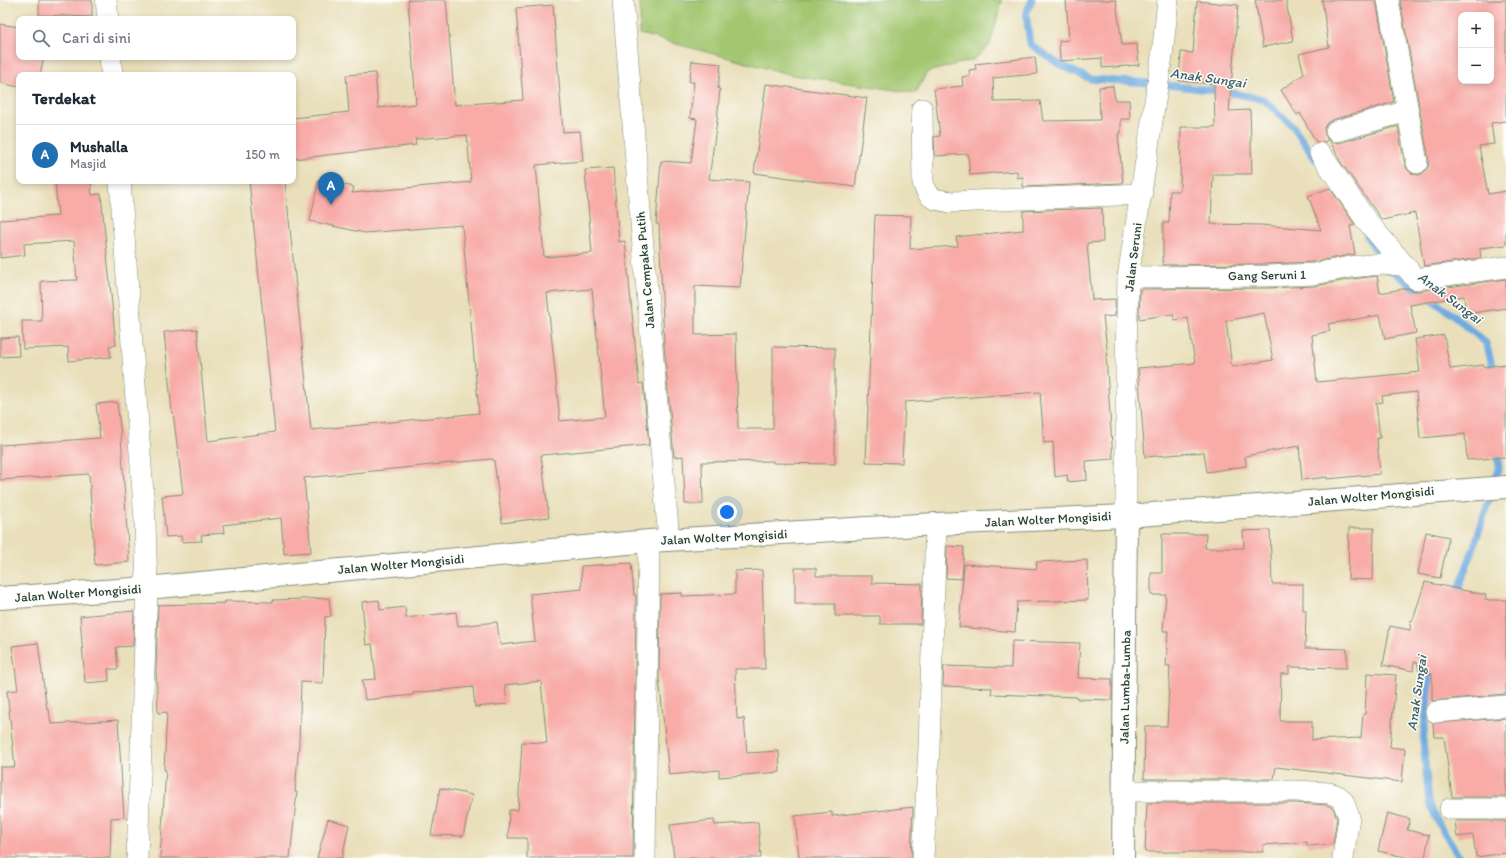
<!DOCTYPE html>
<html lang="id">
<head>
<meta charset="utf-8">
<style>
  :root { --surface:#fff; --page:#f2f2f3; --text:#1f2937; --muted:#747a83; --line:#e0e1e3; --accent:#1f6fb2 }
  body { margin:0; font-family:Itim,sans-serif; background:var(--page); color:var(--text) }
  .controls { position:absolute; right:12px; top:12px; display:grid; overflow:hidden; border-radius:8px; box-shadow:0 2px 6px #0003 }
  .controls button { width:36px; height:36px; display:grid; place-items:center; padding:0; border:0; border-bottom:1px solid var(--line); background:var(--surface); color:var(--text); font:20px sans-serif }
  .you { position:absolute; left:727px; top:512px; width:14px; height:14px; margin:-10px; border:3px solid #fff; border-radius:50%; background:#1a73e8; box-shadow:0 0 0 6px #1a73e833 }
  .badge { display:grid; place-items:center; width:26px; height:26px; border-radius:50%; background:var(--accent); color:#fff; font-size:13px; font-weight:700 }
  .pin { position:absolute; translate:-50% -33px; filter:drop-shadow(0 1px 2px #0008) }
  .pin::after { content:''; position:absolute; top:21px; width:14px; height:12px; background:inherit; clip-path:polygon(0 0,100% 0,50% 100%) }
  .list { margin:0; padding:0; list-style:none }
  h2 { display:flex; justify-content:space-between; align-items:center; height:52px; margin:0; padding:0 16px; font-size:17px }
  h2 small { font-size:13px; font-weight:400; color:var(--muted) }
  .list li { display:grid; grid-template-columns:26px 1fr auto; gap:12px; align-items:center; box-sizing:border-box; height:60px; padding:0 16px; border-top:1px solid var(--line) }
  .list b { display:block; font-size:15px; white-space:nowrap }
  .list p { margin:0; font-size:13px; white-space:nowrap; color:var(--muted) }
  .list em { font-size:13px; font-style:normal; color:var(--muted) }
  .icon { flex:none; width:22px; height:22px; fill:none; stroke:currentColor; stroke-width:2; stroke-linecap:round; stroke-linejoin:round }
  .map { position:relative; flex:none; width:1506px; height:858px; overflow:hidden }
  .search { position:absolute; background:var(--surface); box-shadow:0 2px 6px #0003; left:16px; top:16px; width:280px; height:44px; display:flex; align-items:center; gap:10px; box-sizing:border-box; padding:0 14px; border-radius:8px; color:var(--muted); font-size:15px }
  .panel { position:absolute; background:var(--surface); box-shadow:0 2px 6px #0003; left:16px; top:72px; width:280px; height:112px; border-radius:8px }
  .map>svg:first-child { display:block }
</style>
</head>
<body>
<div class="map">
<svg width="1506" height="858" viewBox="0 0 1506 858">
  <rect width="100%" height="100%" fill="#fdfcf7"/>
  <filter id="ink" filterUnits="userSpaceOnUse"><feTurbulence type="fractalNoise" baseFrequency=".025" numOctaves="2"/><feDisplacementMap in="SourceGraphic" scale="8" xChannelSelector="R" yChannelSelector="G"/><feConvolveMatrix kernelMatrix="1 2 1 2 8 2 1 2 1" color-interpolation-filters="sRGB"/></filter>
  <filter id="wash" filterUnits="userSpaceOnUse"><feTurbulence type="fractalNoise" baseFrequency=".012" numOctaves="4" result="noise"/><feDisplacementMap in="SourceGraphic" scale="16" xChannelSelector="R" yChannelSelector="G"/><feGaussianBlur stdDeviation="0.9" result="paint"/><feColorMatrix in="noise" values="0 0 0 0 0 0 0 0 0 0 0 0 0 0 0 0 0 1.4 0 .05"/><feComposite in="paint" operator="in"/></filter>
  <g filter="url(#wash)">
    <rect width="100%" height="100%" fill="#e9dfba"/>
    <path fill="#a3c670" stroke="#618252" d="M640 0H1002L990 45 973 60 927 72 916 93 792 75 640 34Z"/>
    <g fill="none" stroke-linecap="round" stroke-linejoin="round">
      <g stroke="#6eabe0" stroke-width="7">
        <path d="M1032 0 1026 13 1030 44 1057 63 1090 79 1149 83 1226 92 1263 99 1293 126 1315 159"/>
        <path d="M1367 236 1383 261"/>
        <path d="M1389 269 1453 315 1486 343 1495 375"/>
        <path d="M1455 598 1474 547 1499 468 1497 449"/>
        <path d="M1432 664 1423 741 1429 803 1440 826 1460 858"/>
      </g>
    </g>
    <g id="blocks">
      <g fill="#f8aba7" fill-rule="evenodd">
        <path d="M39 0H92V17L39 15Z"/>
        <path d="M408 0H446L455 105 523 100 516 8 553 5 563 132 580 131 583 161 536 165 544 257 592 253 585 170 613 168 619 242 625 241 639 384 643 383 649 445 541 455 549 517 502 523 494 460 491 459 304 478 311 552 284 554 281 518 223 525 224 533 201 535 202 541 182 542 181 536 166 537 162 496 183 494 173 412H172L164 332 197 329 208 441 275 432 249 181H285L311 430 479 413 462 225 365 233 310 221 319 179 354 187 352 193 471 182 467 135 415 139 416 145 293 159V118L349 112 346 75 375 73 378 108 416 104ZM592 289 605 417 560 421 547 293Z"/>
        <path d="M1066 0H1116L1122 45 1137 44 1139 65 1102 68V58L1060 61 1059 41 1069 40Z"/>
        <path d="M1255 0H1286L1293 41 1263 47Z"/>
        <path d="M1322 0H1376L1394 102 1332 120 1327 123 1324 128 1325 135 1328 140 1324 142H1316L1300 113 1297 115 1281 90 1304 74 1299 54 1329 47Z"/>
        <path d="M1400 0H1506V121L1491 123 1494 144 1479 146 1488 194 1506 191V245L1480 248 1481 258 1424 266 1415 213 1382 220 1340 161 1330 141 1339 143 1398 126 1405 165 1408 170 1413 174 1419 175 1424 172 1428 167 1429 161ZM1461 15H1491V81H1461Z"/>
        <path d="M1197 1 1238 5 1229 111 1250 110 1252 174H1213L1211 224 1261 225 1321 230 1308 196 1330 188 1355 225 1350 226 1355 254 1313 262 1267 264 1163 265V223H1169L1170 191H1180L1181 127H1215L1214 84 1179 81 1181 52 1193 53Z"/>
        <path d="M0 24 19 27V57H44L40 75H19V87L0 83Z"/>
        <path d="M1035 57 1037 74 993 78 994 102 1040 101 1043 121 1100 120 1099 87 1113 86 1115 100H1129L1130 119H1121V133L1118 134 1123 183 1023 187V177L1017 178V171L970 175 968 154 935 156 934 137 940 136 934 89 963 86 962 77 970 76 969 70 976 69 975 64Z"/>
        <path d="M692 61 721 64 718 89H720L717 121 709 179 749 182 740 288 695 286V335L736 334 738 429H773V347L835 348V464L773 463V461L702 462 703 504H685L683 456 674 457 664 344 659 224H656L661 161 691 163 697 119 690 118 694 82H689Z"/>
        <path d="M766 84 867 98 855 187 754 173Z"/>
        <path d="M55 181H91L92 195 101 194 116 345 109 346 111 357 69 361 68 347 23 349 22 321H42L41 281 77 280 74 241 24 244 25 255 0 258V220L58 216Z"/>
        <path d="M1102 208 1103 242 1087 243 1092 300 1115 299V316L1103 317 1108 356H1106L1113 459 1086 461 1087 480 1068 482 1067 475 1055 477 1053 442 1044 443 1040 392 905 402 902 463 866 462 875 215 911 216 910 249 958 246 956 237 1023 230V211Z"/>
        <path d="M1377 276 1380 293 1408 288 1412 290 1418 291 1506 279V308L1466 314 1464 296 1410 305 1416 333 1385 339 1380 315 1328 324 1330 331 1312 335 1317 382 1420 372 1415 339 1444 335 1450 369 1484 365V367L1506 364V457L1467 460 1465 434 1420 438 1416 392 1382 396 1383 402 1376 403 1380 438H1377L1380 474 1327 479V477L1302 480 1299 446 1245 456 1246 466 1207 472 1204 452 1145 457 1138 368 1195 363 1188 318 1174 320 1173 314 1139 319 1140 289 1267 288 1315 286 1352 279ZM1264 313 1273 360 1232 367 1226 321Z"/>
        <path d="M18 337 19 356 0 357V338Z"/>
        <path d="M117 402 121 436 129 562 95 565 89 474 0 480V445L100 438 96 404Z"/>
        <path d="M1349 528H1374L1373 580 1348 579Z"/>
        <path d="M1270 530 1272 584H1303V610H1306L1305 648 1347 649V668L1289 667V674H1281L1280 721H1312V740L1361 738 1363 714H1365L1367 673 1396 675 1390 747 1405 749 1402 782 1276 767 1274 779H1144L1145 726H1167L1170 666H1166L1168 631H1163L1166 595H1151V573H1162V534H1206L1205 548H1244L1243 531Z"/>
        <path d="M1426 532 1449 537 1440 578 1418 574Z"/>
        <path d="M947 546 964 547 962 579 946 578Z"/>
        <path d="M1087 560 1088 600 1017 602 1015 632 959 627 964 564 1037 569 1036 562Z"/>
        <path d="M631 563 634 595H636L633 858H527V838H508L509 810H518L522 742 547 743 541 681 505 685 507 704 475 707 473 687 413 693V695L365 700 362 680 376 679 372 644 366 645 362 602 379 600 380 610 405 607 406 618 456 612 458 626 497 622 500 645 535 641 530 594 582 589 581 566Z"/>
        <path d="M795 568H816V576H872V583L922 584 921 624H880V616H835V604H795Z"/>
        <path d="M762 570 765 669H735L737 719 744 718 747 753 779 751 780 772 719 777V770L669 775 659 678 660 594 682 593V596L735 594V571Z"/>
        <path d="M1425 582 1486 595 1485 600H1506V694L1432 701V674L1419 671 1417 662H1414L1413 671 1383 665 1390 626 1410 630 1411 620H1413Z"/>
        <path d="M329 598 331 616 325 617 323 683 301 682 299 743 295 792H297L290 858H160L166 770H164L167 712 158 713 156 671 158 605 225 603V601L273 602V600Z"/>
        <path d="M134 611 133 646 116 647 118 669H108L109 681 85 683 80 616Z"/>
        <path d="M1012 641 1080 643 1078 678 1112 679V700L1077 699V697L991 694 992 688 943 686 944 666 1011 668Z"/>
        <path d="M38 643 47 710H49L51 724 118 720 124 817 111 818 110 858H0V767H15L7 691 18 690 12 646Z"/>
        <path d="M1506 718V797H1452L1444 737H1434L1433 723Z"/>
        <path d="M440 788 472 795 463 836 431 835Z"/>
        <path d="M1147 803H1296L1327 805 1333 808 1337 818 1333 844 1307 846V842L1263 845V852H1145Z"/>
        <path d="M913 807 911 858H799L795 816 832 812V816Z"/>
        <path d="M1387 813 1410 819 1407 830 1429 835 1425 858H1409L1378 851Z"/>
        <path d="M328 819 349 825 342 858H317Z"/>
        <path d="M714 820 715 825 758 822 761 858H674L670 825Z"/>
        <path d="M1455 821H1506V853L1476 857 1473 835 1457 837Z"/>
      </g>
    </g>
  </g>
  <g filter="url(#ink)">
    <use href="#blocks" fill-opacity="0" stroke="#848e77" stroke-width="1"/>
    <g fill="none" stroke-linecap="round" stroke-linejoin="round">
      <g stroke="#848e77" stroke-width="22">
        <g id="minor">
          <path d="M106 0 108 19"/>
          <path d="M623 0 642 235 669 540"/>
          <path d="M1388 0 1417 163"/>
          <path d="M110 57 112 75"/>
          <path d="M922 109 923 183C929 200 935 200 952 202L1142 194"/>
          <path d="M1336 131 1408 111"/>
          <path d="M1320 153 1366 220 1416 279 1506 267"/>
          <path d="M120 181 145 521 147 588 137 858"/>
          <path d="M1128 277 1267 276 1314 274 1350 267 1381 264 1404 265"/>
          <path d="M1126 516V357L1128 277 1162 56 1168 0"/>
          <path d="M1436 712 1506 706"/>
          <path d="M1124 791H1296L1329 793 1338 796 1343 801 1349 817 1343 858"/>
          <path d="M1450 809H1506"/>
          <path d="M645 858 649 541"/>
          <path d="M923 858 929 747 936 524"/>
        </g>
      </g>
      <g stroke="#848e77" stroke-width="24">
        <g id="tertiary">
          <path d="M0 598 147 588 649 541 936 524 1126 516 1506 487"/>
          <path d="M1123 858 1126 516"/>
        </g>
      </g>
      <use href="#minor" stroke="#fff" stroke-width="21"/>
      <use href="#tertiary" stroke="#fff" stroke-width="22"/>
    </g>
  </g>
  <g text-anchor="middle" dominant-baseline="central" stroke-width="3" stroke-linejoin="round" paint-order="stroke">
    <g font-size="13" fill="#1f3d34" stroke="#fdfcf7">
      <text transform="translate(1133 257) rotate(-83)">Jalan Seruni</text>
      <text transform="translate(645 270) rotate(-95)">Jalan Cempaka Putih</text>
      <text transform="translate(1267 275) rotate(-1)">Gang Seruni 1</text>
      <text transform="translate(1371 496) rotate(-5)">Jalan Wolter Mongisidi</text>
      <text transform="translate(1048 519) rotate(-3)">Jalan Wolter Mongisidi</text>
      <text transform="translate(724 537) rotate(-3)">Jalan Wolter Mongisidi</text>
      <text transform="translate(401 564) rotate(-5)">Jalan Wolter Mongisidi</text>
      <text transform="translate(78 593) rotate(-4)">Jalan Wolter Mongisidi</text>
      <text transform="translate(1125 687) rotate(-89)">Jalan Lumba-Lumba</text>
    </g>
    <g font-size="14" font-style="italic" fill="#375e68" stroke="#fdfcf7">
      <text transform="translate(1208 78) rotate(8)">Anak Sungai</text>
      <text transform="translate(1450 298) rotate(37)">Anak Sungai</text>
      <text transform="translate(1417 693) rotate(-82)">Anak Sungai</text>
    </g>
  </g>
</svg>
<div class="controls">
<button>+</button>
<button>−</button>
</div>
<div class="you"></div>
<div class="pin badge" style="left:331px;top:205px">A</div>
<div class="search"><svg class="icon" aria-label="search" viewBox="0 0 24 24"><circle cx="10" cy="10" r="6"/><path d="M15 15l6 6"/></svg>Cari di sini</div>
<section class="panel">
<h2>Terdekat<small></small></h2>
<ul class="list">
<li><span class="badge">A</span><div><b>Mushalla</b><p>Masjid</p></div><em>150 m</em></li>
</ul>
</section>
</div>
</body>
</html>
